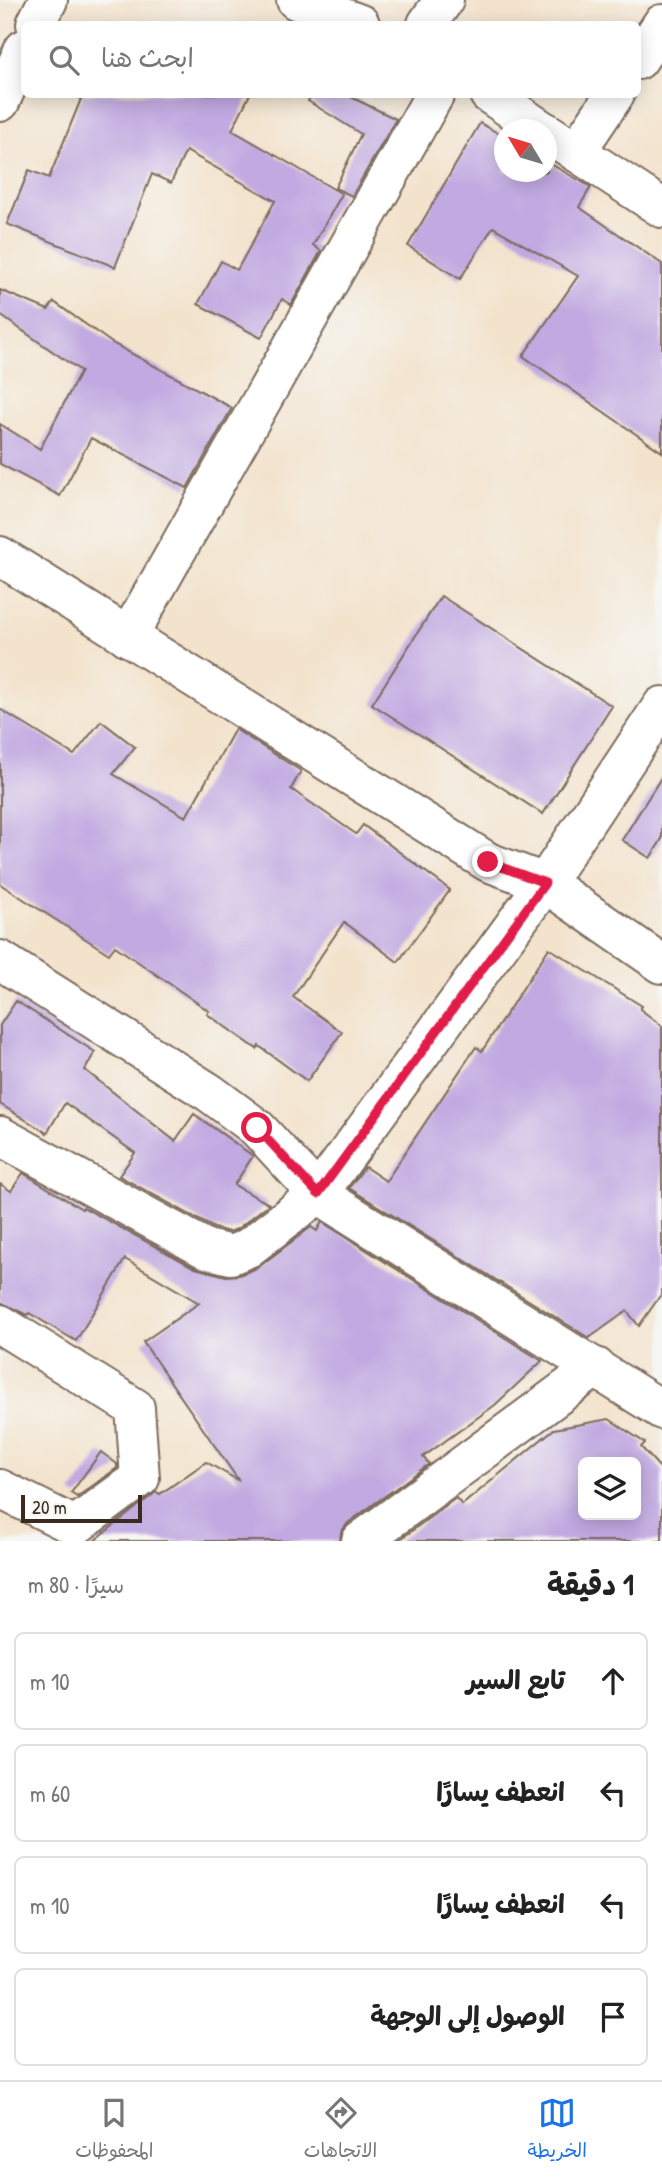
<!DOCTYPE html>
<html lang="ar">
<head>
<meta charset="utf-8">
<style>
  :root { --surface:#fff; --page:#f2f2f2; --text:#222; --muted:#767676; --line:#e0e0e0; --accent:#1a73e8 }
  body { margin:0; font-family:"Patrick Hand","Playpen Sans Arabic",sans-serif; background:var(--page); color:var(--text); direction:rtl }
  .controls { position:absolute; right:21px; bottom:21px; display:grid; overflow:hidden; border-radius:10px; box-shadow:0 4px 18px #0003 }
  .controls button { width:63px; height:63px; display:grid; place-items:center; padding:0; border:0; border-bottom:2px solid var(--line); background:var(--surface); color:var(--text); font:35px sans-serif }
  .compass { position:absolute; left:494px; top:119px; width:63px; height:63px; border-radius:50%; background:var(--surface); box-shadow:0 4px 18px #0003; rotate:308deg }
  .scale { position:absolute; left:21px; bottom:18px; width:121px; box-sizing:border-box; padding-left:7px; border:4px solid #3b2a1e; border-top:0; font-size:19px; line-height:24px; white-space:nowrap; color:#3b2a1e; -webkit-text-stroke:5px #f6f6f2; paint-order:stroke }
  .stop { position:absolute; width:21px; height:21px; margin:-16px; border:5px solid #e11d48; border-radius:50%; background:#fff }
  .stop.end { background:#e11d48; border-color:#fff; box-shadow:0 2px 7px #0008 }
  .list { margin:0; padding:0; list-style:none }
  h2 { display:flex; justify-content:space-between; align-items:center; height:91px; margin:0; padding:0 28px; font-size:30px }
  h2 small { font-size:23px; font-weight:400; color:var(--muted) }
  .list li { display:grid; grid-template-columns:46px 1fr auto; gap:21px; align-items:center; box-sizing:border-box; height:98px; margin:0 14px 14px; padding:0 14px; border:2px solid var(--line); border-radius:10px }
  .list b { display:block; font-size:26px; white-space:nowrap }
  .list em { font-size:23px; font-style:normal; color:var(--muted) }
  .icon { flex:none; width:38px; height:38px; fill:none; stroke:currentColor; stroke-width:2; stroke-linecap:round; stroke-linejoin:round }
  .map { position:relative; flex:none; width:662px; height:1541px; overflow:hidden; direction:ltr }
  .search { position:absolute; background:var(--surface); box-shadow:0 4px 18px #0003; left:21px; right:21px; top:21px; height:77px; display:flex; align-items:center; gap:18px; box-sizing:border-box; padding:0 24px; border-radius:10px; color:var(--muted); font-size:26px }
  .sheet { height:539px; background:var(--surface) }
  nav { display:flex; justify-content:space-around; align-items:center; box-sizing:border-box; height:98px; border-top:2px solid var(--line); background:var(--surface); font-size:19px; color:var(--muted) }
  nav a { display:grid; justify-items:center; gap:4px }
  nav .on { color:var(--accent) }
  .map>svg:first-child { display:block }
</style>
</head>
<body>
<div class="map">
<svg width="662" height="1541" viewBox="0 0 662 1541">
  <rect width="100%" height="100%" fill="#f6f6f2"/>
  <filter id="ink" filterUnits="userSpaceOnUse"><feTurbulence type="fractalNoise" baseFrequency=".0143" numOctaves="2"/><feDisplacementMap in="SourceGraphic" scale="14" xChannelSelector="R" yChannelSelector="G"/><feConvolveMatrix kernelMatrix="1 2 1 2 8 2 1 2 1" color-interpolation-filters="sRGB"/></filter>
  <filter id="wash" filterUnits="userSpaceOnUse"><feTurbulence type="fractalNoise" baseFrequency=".00686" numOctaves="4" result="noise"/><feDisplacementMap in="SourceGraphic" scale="28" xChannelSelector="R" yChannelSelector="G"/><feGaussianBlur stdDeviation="1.57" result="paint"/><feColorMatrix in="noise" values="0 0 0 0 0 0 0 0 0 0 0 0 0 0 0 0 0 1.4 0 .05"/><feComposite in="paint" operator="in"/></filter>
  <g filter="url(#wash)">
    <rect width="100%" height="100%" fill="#f3e3cd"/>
    <g id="blocks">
      <g fill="#c1a9e1" fill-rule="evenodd">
        <path d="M83 94H250L232 130 342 194 313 245 321 251 291 305 282 299 261 338 198 304 221 261 237 270 275 201 186 151 171 183 152 174 115 267 7 224 29 170 49 178Z"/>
        <path d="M312 94H345L396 119 352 196 335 188 361 134 308 101Z"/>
        <path d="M480 123 505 137V172H547V162L591 187 579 207 662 264V452L523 356 578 276 493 227 460 279 408 246Z"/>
        <path d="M0 290 48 310 54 302 112 343 232 408 187 488 91 438 60 496 0 464V424L40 449 81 371 0 315Z"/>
        <path d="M441 596 612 706 543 814 372 704Z"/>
        <path d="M0 709 74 755 101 721 135 747 113 774 186 817 235 729 301 771 291 789 356 834 363 825 450 890 398 962 344 922 293 997 342 1032 307 1081 259 1046 257 1049 207 1014 209 1011 115 946 109 954 0 884Z"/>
        <path d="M662 776V839L650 858 622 840Z"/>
        <path d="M549 948 642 1006 640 1009 662 1026V1293L639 1326 627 1311 589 1338 349 1188 365 1167 386 1181 476 1047 482 1051Z"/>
        <path d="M16 1001 95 1052 85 1070 175 1141 194 1114 253 1156 234 1185 269 1204 237 1229 229 1232 214 1228 119 1176 135 1153 65 1103 47 1133 0 1104V1025Z"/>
        <path d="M23 1173 82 1209 83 1207 195 1268 226 1276 239 1275 257 1268 311 1227 317 1231 322 1222 542 1361 495 1405 423 1457 429 1464 348 1523 341 1532 340 1541H94L156 1492 160 1494 206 1462 239 1481 143 1342 199 1303 125 1259 76 1341 29 1313 27 1315 0 1302V1184L11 1191Z"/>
        <path d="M609 1419 645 1443 641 1447 662 1470V1541H398L456 1498 462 1505 554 1429ZM583 1462H636V1515H583Z"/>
        <path d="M101 1452 117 1464V1468L77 1497 71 1493Z"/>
      </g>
    </g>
  </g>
  <g filter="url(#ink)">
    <use href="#blocks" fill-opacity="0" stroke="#7b6b5b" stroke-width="2"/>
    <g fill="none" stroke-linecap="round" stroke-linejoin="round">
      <g stroke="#7b6b5b" stroke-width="42">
        <g id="minor">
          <path d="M296 0 360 24"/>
          <path d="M36 24 48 0"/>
          <path d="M427 24 444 0"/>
          <path d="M638 60 662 24"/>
          <path d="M489 94 542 130"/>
          <path d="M0 102 24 49"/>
          <path d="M546 132 662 208"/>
          <path d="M576 152 615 94"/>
          <path d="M128 637 435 94"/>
          <path d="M0 960 210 1093 257 1128 318 1194 662 1410"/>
          <path d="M0 1136 206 1249 231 1255 248 1248 318 1194 545 883 662 706"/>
          <path d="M0 1324 135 1408 140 1478 75 1526 0 1489"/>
          <path d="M361 1541 596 1367"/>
        </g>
      </g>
      <g stroke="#7b6b5b" stroke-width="42">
        <path id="secondary" d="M0 556 488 862 545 883 662 964"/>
      </g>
      <use href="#minor" stroke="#fff" stroke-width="38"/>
      <use href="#secondary" stroke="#fff" stroke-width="38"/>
    </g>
  </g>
  <g fill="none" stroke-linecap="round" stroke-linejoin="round" filter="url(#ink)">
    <path stroke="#e11d48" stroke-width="9" d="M257 1128 318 1194 545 883 488 862"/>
  </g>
</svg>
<div class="controls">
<button><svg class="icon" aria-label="layers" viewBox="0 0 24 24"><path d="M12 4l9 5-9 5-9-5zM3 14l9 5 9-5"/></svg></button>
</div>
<svg class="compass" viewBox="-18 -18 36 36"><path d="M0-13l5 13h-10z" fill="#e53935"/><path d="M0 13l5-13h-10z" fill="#767676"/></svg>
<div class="scale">20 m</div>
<div class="stop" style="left:257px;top:1128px"></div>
<div class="stop end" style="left:488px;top:862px"></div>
<div class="search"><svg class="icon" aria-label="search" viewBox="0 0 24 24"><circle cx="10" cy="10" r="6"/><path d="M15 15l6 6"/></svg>ابحث هنا</div>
</div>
<section class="sheet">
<h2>1 دقيقة<small>سيرًا · 80 m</small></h2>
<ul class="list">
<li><svg class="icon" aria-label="ahead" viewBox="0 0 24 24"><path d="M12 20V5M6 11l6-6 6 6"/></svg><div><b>تابع السير</b></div><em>10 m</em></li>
<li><svg class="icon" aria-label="left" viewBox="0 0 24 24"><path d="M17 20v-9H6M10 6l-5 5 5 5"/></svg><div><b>انعطف يسارًا</b></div><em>60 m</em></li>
<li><svg class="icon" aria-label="left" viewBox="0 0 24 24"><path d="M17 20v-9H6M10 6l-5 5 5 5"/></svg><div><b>انعطف يسارًا</b></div><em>10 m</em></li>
<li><svg class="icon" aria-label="arrive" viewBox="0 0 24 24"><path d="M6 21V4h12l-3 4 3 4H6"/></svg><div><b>الوصول إلى الوجهة</b></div></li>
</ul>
</section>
<nav>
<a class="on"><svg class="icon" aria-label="map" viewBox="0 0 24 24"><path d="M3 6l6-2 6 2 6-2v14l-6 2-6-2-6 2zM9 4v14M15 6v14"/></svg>الخريطة</a>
<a><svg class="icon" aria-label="directions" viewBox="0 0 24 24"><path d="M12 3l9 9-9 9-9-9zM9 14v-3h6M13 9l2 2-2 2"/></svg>الاتجاهات</a>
<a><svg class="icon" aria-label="saved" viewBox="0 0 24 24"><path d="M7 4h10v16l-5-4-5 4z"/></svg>المحفوظات</a>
</nav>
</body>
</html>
